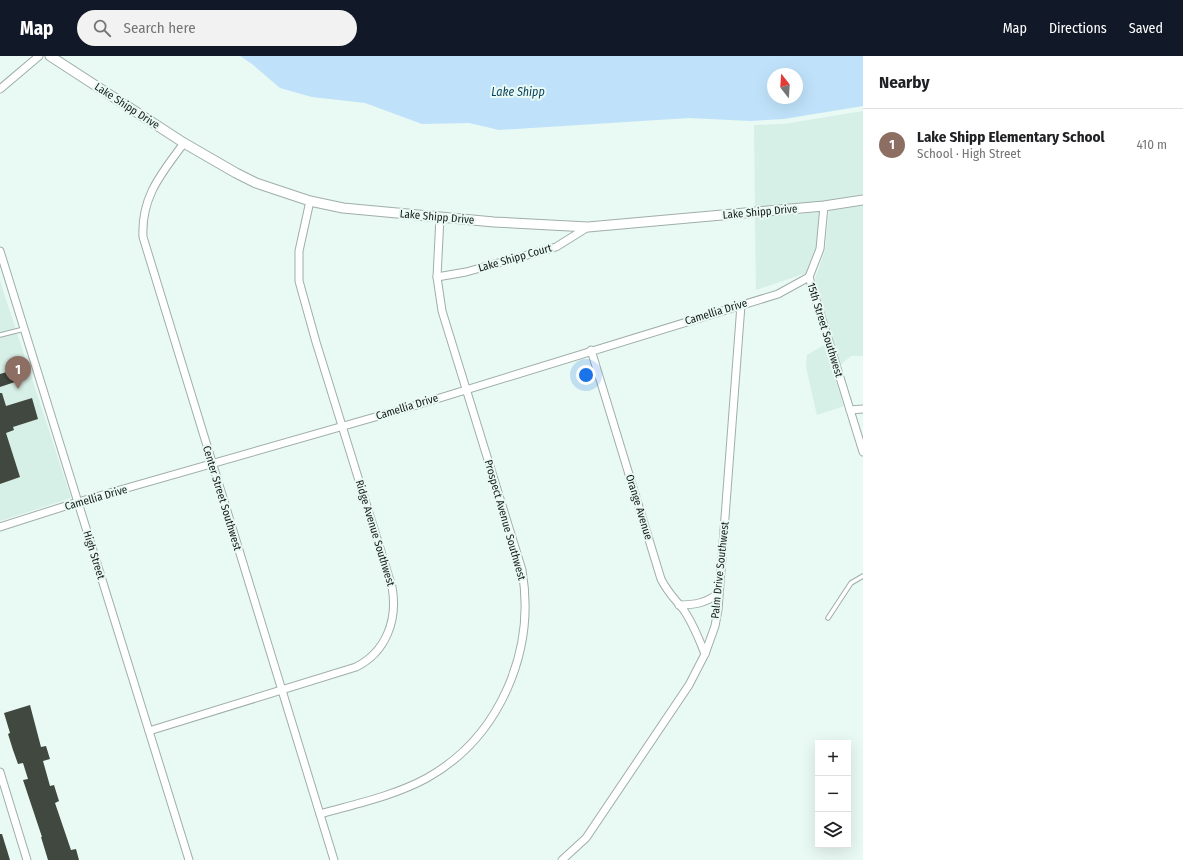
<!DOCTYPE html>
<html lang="en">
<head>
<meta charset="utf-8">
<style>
  :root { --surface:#fff; --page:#f2f2f2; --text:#202124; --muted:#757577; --line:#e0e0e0; --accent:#111827 }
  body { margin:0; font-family:"Fira Sans Condensed",sans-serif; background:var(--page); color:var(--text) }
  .controls { position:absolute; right:12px; bottom:12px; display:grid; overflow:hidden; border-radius:0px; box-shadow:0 4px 16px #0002 }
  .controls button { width:36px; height:36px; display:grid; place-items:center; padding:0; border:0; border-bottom:1px solid var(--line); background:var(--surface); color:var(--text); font:20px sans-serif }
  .compass { position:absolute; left:767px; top:12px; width:36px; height:36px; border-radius:50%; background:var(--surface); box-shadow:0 4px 16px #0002; rotate:343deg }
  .you { position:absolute; left:586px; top:319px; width:14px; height:14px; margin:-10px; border:3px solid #fff; border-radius:50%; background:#1a73e8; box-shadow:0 0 0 6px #1a73e833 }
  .badge { display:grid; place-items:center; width:26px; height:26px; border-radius:50%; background:var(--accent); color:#fff; font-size:13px; font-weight:700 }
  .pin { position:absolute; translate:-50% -33px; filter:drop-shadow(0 1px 2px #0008) }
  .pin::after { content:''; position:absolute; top:21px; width:14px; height:12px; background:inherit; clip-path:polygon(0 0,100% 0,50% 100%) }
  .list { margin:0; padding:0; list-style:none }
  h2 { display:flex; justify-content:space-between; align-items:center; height:52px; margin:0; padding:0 16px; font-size:17px }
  h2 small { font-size:13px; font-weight:400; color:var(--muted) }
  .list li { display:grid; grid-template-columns:26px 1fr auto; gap:12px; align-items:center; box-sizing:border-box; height:72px; padding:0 16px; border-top:1px solid var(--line) }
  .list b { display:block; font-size:15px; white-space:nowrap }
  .list p { margin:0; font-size:13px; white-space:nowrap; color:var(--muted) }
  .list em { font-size:13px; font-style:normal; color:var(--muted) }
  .icon { flex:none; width:22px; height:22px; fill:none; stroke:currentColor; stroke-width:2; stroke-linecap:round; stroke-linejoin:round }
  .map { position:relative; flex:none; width:863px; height:804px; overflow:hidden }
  header { display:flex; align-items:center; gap:24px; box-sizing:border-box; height:56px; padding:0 20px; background:var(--accent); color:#fff }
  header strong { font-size:19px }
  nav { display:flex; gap:22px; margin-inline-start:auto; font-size:14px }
  .search { width:280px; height:36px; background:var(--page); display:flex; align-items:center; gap:10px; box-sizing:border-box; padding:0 14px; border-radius:22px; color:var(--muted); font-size:15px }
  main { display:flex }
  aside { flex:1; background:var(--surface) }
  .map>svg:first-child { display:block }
</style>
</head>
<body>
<header>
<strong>Map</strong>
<div class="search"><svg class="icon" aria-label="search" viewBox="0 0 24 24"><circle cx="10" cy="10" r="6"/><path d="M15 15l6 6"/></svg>Search here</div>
<nav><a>Map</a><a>Directions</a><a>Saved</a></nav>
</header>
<main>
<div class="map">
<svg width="863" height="804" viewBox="0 0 863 804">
  <rect width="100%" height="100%" fill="#e9f9f3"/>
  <g fill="#d6efe7">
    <path d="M863 55V138L824 145 755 151 754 69 784 68Z"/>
    <path d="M863 149V300H851L840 309 815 222 825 195 829 155Z"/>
    <path d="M819 156 816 191 806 217 756 234 755 162Z"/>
    <path d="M0 225 71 442 0 465Z"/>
    <path d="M824 289 844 350 817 359 806 311 807 299Z"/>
  </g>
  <path fill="#bfe2fa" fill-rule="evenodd" d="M240 0H863V50L784 63 750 65 689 62 499 74 469 67 422 68 365 47 312 41 280 32 252 8ZM773 18H797V42H773Z"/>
  <g fill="#41483f">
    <path d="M17 313 21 324 0 331V318Z"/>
    <path d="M0 337H2L6 350 32 342 38 363 13 371 14 374 6 377 20 421 0 428Z"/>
    <path d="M30 649 41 691 46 690 50 703 43 705 50 730 54 729 59 745 55 747 71 794 76 793 79 804H48L41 781H42L23 724 28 723 23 707 18 708 13 694 8 678 10 677 4 657Z"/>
    <path d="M0 778H2L10 804H0Z"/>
  </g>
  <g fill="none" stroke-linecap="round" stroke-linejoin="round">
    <g stroke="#9faea9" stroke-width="5.5">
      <g id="service">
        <path d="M0 279 24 273"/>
        <path d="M828 562 851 527 863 520"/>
      </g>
    </g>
    <g stroke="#9faea9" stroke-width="9">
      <g id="minor">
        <path d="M0 33 39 0"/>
        <path d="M184 87C161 118 141 141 143 181L334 804"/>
        <path d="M824 150 820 193 809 221 863 396"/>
        <path d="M0 195 189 804"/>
        <path d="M437 221 466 216 556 191 588 171"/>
        <path d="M591 294 661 523C668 537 674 542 683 553 693 567 699 583 705 598"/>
        <path d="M850 354 863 353"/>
        <path d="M0 471 78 446 417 349 778 238 809 221"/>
        <path d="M679 549C695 549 706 547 719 537"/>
        <path d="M149 675 356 611C386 596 398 564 392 531L316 286 299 225V195L310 145"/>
        <path d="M0 716 27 804"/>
        <path d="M320 758C355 748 394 740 427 722 500 681 536 595 522 514L442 255 437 221 440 161"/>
        <path d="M562 804 586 782 689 629 705 598 715 570 718 554 741 249"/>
      </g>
    </g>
    <g stroke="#9faea9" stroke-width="11">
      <path id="tertiary" d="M50 0 184 87 236 117 256 127 310 145 343 152 494 166 588 171 824 150 863 144"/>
    </g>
    <use href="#service" stroke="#fff" stroke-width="3.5"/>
    <use href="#minor" stroke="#fff" stroke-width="7"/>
    <use href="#tertiary" stroke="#fff" stroke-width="9"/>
  </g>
  <g text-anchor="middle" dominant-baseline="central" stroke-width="4" stroke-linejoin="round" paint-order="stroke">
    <g font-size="11" fill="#161c1a" stroke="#e9f9f3">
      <text transform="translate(127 50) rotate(33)">Lake Shipp Drive</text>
      <text transform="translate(760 156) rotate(-5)">Lake Shipp Drive</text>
      <text transform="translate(437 161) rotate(5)">Lake Shipp Drive</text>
      <text transform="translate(515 202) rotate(-16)">Lake Shipp Court</text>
      <text transform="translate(716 256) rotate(-17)">Camellia Drive</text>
      <text transform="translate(825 274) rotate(73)">15th Street Southwest</text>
      <text transform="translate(407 351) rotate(-17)">Camellia Drive</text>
      <text transform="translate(96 442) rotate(-16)">Camellia Drive</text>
      <text transform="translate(222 442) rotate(73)">Center Street Southwest</text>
      <text transform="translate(639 451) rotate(73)">Orange Avenue</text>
      <text transform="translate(505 464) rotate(74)">Prospect Avenue Southwest</text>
      <text transform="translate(375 477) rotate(73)">Ridge Avenue Southwest</text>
      <text transform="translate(94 499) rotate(73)">High Street</text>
      <text transform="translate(720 514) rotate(-84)">Palm Drive Southwest</text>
    </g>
    <g font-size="12" font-style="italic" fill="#083f5c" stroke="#e9f9f3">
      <text x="518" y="36">Lake Shipp</text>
    </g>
  </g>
</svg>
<div class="controls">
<button>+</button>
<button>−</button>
<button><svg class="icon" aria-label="layers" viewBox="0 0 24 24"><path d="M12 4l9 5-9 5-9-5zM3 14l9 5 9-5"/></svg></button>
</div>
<svg class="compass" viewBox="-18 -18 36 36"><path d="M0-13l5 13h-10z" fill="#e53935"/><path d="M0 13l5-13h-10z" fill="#757577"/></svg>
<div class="you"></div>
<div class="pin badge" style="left:18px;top:333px;background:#8d6e63">1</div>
</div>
<aside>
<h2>Nearby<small></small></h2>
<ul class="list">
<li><span class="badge" style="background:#8d6e63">1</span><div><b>Lake Shipp Elementary School</b><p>School · High Street</p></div><em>410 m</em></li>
</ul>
</aside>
</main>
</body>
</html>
